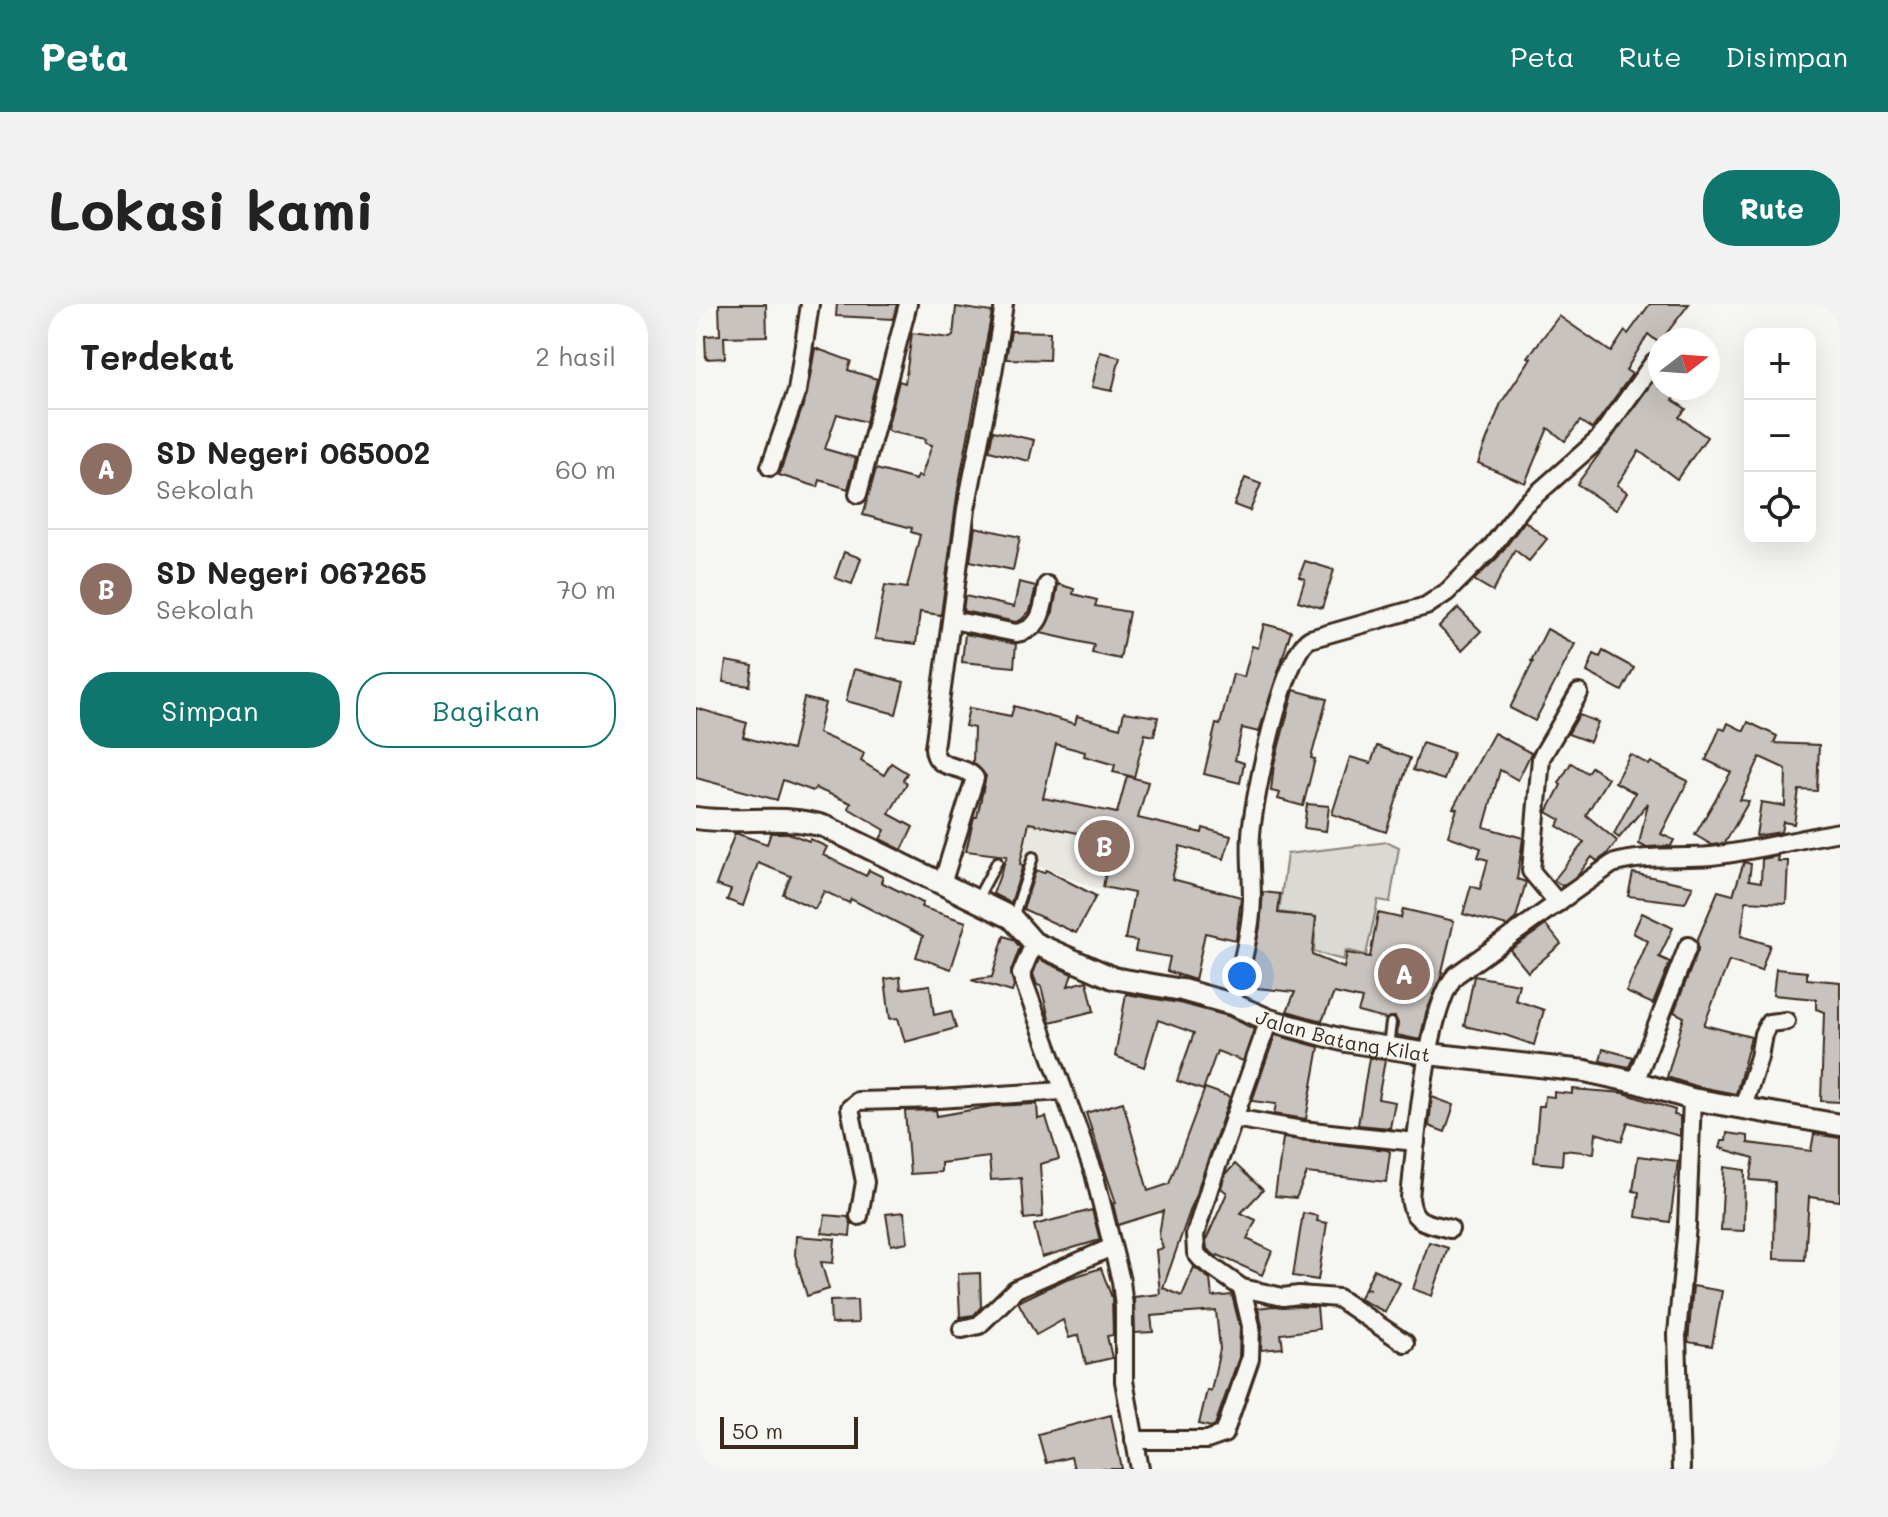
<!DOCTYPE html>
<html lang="id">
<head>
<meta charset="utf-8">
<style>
  :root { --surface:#fff; --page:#f2f2f2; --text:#222; --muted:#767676; --line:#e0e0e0; --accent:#0f766e }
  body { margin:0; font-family:Mali,sans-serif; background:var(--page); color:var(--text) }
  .controls { position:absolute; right:24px; top:24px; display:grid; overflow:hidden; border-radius:16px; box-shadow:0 8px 32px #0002 }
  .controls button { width:72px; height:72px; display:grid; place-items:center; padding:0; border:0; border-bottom:2px solid var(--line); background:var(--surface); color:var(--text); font:40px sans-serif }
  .compass { position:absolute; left:952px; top:24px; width:72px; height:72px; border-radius:50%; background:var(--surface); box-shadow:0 8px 32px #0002; rotate:73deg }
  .scale { position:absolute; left:24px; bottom:20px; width:138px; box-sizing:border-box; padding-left:8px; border:4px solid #3b2a1e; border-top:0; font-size:22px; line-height:28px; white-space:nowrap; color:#3b2a1e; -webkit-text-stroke:6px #f6f6f2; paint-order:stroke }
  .you { position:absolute; left:546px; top:672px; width:28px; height:28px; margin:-20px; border:6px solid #fff; border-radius:50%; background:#1a73e8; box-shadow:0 0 0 12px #1a73e833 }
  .badge { display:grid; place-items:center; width:52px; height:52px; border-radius:50%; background:var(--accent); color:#fff; font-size:26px; font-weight:700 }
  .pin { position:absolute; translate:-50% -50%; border:4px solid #fff; box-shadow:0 2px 8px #0006 }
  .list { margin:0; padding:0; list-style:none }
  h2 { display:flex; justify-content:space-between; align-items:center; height:104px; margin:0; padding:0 32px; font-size:34px }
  h2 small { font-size:26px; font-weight:400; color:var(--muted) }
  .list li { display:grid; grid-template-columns:52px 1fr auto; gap:24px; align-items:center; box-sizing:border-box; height:120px; padding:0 32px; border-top:2px solid var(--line) }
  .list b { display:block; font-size:30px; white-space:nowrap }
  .list p { margin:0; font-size:26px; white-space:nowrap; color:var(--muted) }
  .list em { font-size:26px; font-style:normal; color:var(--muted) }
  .actions { display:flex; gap:16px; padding:24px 32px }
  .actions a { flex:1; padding:18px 0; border:2px solid var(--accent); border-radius:32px; text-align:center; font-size:28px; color:var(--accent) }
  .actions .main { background:var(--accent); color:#fff }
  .icon { flex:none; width:44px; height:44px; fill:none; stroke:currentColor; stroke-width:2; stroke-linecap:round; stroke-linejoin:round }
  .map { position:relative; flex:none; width:1144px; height:1165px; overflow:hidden; border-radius:32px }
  header { display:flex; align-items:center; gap:48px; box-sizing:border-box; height:112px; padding:0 40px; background:var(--accent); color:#fff }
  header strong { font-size:38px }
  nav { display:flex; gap:44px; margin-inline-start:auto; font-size:28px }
  .intro { display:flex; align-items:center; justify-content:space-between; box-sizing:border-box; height:192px; padding:0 48px }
  h1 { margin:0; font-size:56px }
  .button { padding:20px 36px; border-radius:32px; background:var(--accent); color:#fff; font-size:28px; font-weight:700 }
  main { display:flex; gap:48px; padding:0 48px }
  aside { flex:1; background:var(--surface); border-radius:32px; box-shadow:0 8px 32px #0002 }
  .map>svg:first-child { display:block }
</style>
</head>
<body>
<header>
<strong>Peta</strong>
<nav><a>Peta</a><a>Rute</a><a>Disimpan</a></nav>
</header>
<div class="intro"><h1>Lokasi kami</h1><a class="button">Rute</a></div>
<main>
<aside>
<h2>Terdekat<small>2 hasil</small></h2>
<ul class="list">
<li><span class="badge" style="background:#8d6e63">A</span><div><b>SD Negeri 065002</b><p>Sekolah</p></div><em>60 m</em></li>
<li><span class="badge" style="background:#8d6e63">B</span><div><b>SD Negeri 067265</b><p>Sekolah</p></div><em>70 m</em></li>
</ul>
<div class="actions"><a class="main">Simpan</a><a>Bagikan</a></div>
</aside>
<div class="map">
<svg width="1144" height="1165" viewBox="0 0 1144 1165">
  <rect width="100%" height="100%" fill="#f6f6f2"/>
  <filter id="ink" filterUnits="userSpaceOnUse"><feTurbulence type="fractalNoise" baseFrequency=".0125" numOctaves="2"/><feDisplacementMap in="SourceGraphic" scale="16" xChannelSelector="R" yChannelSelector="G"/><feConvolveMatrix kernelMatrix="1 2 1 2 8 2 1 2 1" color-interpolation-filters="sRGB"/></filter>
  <g filter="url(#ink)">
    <path fill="#e8e7e2" d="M340 489 491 525 475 594 402 585 350 564 327 559Z"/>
    <path fill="#dad9d3" stroke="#8a8278" stroke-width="2" d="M692 538 703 543 694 598 682 596 670 651 650 646 647 656 618 648 620 613 583 608 591 550Z"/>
    <g fill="#c8c3be" stroke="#3b2a1e" stroke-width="2">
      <path d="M23 0H70L71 32 28 33 29 54 10 55 9 32 24 31Z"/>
      <path d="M141 0H201L197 15 140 12Z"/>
      <path d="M954 0H993L963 39 952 30 930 66 936 70 896 125 884 117 869 137 852 124 829 179 782 159 805 99 835 54 832 53 863 12 915 48 929 27 932 30Z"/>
      <path d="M260 3 296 8 262 185 245 311 224 308 220 340 179 335 189 281 211 284 224 231 215 228 216 224 167 211 180 165 220 176 222 172 225 173 236 141 229 139 230 135 195 128 191 125 203 77 209 79 216 29 254 34 257 32Z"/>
      <path d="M315 27 354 28 353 56 310 55Z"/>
      <path d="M119 44 155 57 152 66 181 75 170 118 141 110 129 145 160 154 152 185 124 176 122 183 83 171 111 90Z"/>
      <path d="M404 48 424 53 416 87 396 83Z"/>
      <path d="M964 68V84H987L977 96 990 105 983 113 1011 133 981 175 943 147 921 181 931 188 920 206 881 180Z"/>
      <path d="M297 127 338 136 333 157 293 147Z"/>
      <path d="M549 174 565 180 554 207 538 201Z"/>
      <path d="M829 217 851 235 833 257 819 246 797 287 778 276 802 253Z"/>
      <path d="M279 223 324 233 317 266 274 257Z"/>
      <path d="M148 248 165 254 156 280 139 274Z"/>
      <path d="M609 257 638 266 626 304 602 297 609 275 603 273Z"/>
      <path d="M323 278 340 282 334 307 325 316 320 318 267 307 269 292 318 303Z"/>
      <path d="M362 280 378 285 377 290 401 296 399 302 433 308 424 355 396 349 398 341 345 329 357 308Z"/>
      <path d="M762 304 785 327 766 346 743 323Z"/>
      <path d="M568 320 595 327 563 428 546 424 539 456 548 459 544 479 508 470 520 420 524 421 537 370 548 373 556 342 562 344Z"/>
      <path d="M851 325 879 340 839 417 814 404 837 358 835 357Z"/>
      <path d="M269 330 320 340 318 363 266 358Z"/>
      <path d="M907 347 938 364 926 387 891 368 898 350 904 353Z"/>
      <path d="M30 357 57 362 54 382 27 378Z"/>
      <path d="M158 365 208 378 200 410 150 397Z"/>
      <path d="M598 386 631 395 615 454 619 455 607 502 582 495 584 489 575 487 578 460Z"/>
      <path d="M108 394 129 399 122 429 168 449 165 457 188 471 195 459 211 469 207 476 211 479 193 510 217 523 206 546 184 535 189 526 152 504 155 499 119 484 117 487 87 476 81 496 0 474V404L51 419 47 433 96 446Z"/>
      <path d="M318 402 379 420 381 412 424 424 428 408 462 413 458 432 449 430 438 473 417 468 419 461 388 452 389 448 360 440 347 494 421 509 431 472 452 478 442 514 506 529 507 524 535 532 528 555 484 542 476 575 545 593 540 636 509 629 499 676 471 667 474 653 439 647 441 637 429 635 438 589 407 583 416 536 333 519 324 560 327 561 315 599 297 590 311 552 270 547 278 513H281L290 472 277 458 278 424 269 422 273 404 315 412Z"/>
      <path d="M883 411 902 418 894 438 872 430Z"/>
      <path d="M1052 418 1081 432 1078 439 1123 441 1121 487 1103 486 1098 520 1087 518 1085 528 1060 532 1065 498 1089 502 1090 465 1064 453 1044 496 1053 497 1029 539 1016 541 999 531 1035 468 1010 456 1024 424 1029 426 1032 419 1048 427Z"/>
      <path d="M798 429 835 449 822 476 804 466 788 523 827 534 821 575 830 578 820 614 811 622 767 610 775 582 784 585 792 556 782 553 785 544 752 532 761 505 757 504Z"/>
      <path d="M726 439 757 449 748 476 717 466Z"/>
      <path d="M681 442 714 454 690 528 636 510 654 453 675 459Z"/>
      <path d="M934 450 953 461 955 458 992 477 965 530 978 536 975 542 949 543 943 540 952 499 923 534 918 530 939 489 919 478Z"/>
      <path d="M875 459 891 469 895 463 912 474 890 511 921 537 910 551 901 557 896 553 882 571 866 582 858 576 888 538 861 522 865 516 851 508 865 481 863 479Z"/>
      <path d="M611 500 633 502 630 527 608 524Z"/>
      <path d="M39 529 71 540 75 529H92L113 537 114 535 131 543 127 551 170 572 173 566 187 573 185 578 227 599 225 603 270 618 255 665 220 653 227 632 155 595 153 599 128 587 119 605 87 590 95 572 62 559 47 602 31 596 35 586 20 581Z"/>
      <path d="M1082 552 1081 557H1092L1090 599 1050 597 1045 632 1074 641 1065 667 1033 657 1008 721 1055 733 1040 790 999 782 971 773 988 713 978 708 1002 646 1001 637 1022 587 1037 591 1048 558 1055 560 1053 576 1065 578 1066 555Z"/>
      <path d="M340 566 348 569 350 566 400 592 380 629 327 605Z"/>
      <path d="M937 569 997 582 989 599 932 592Z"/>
      <path d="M567 588 584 590 582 609 620 613 616 651 648 664 651 649 674 653 682 609 705 614 707 605 758 617 744 676 730 709 724 736 701 731 702 719 699 713 689 715 662 708 666 695 638 689 626 717 591 707 599 688 551 683 564 623Z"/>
      <path d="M946 609 977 624 963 653 974 658 957 700 930 688 952 637 937 629Z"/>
      <path d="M850 621 865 640 832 668 814 646Z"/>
      <path d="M308 632 317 635 324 643 315 667 318 682 316 688 275 676 296 673Z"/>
      <path d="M343 655 376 670 372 682 391 677 398 707 354 718 345 682 341 681 337 670Z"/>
      <path d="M1080 665 1111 668V675L1144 678V798L1125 797 1128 708 1120 705V695L1077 691Z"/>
      <path d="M778 672 823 680 819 696 848 706 838 741 809 731 768 722Z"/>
      <path d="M204 673 205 685 234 681 238 711 255 707 260 724 209 738 202 714 194 715 189 675Z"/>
      <path d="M430 690 483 699 532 712 558 725 547 757 521 747 507 786 481 777 498 729 462 716 448 763 419 752Z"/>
      <path d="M579 731 623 743 610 815 578 810 580 800 556 797Z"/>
      <path d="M907 745 937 753 933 763 904 757Z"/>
      <path d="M673 754 689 756 682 795 699 798 694 824 662 821Z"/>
      <path d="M509 784 534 793 467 984 486 992 498 963 514 975 516 993 536 991 544 1023 543 1053 519 1121 515 1123 503 1120 511 1086 515 1087 524 1045 520 1007 455 1012 457 1028 439 1029 438 993 464 990 460 946 467 944 463 931 467 907 422 921 417 900 420 899 390 809 427 798 452 887 473 880Z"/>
      <path d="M876 785 928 789 979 806 978 811 984 812V832L932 818 926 837 900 829 898 849 867 846 866 861 838 858 843 802H848L849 792 858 793V788L876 790Z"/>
      <path d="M736 793 758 801 749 828 733 822Z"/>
      <path d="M341 800 342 815 350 813 363 855 344 860 347 913 328 915 325 874 295 876 293 853 245 859V868L214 870 209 807 240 806 241 812 297 802Z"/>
      <path d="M1031 829 1052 832V839L1115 847 1118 830 1144 834V897L1113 893 1109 956 1078 955 1079 878 1054 876 1058 854 1024 844 1026 837H1030Z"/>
      <path d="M587 834 691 846 694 848 690 878 611 869 600 894 579 892Z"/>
      <path d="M942 852 982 857 974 918 940 913 943 888 937 887Z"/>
      <path d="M539 860 567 886 545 909 560 916 551 935 576 947 566 971 522 951 521 953 511 945 510 936 531 889 525 884 529 871Z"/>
      <path d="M1028 863 1049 866 1048 927 1025 926Z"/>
      <path d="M396 906 404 936 346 953 338 921Z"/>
      <path d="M208 908 212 938 195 941 190 910Z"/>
      <path d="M607 909 622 912 621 917 631 919 622 976 597 972Z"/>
      <path d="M129 911 152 913 155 920 154 932 126 929Z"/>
      <path d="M100 932 139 935 137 959 125 958 133 985 111 992 99 951Z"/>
      <path d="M733 938 752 944 736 992 717 985Z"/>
      <path d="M405 964 416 994 417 1031 411 1032 416 1054 390 1060 383 1031 373 1034 367 1016 340 1031 322 998 368 976Z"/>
      <path d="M678 965 704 979 689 1008 663 995 668 986 674 985 669 984Z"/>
      <path d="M284 969 285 1003 278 1011 264 1013 262 970Z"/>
      <path d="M997 982 1026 987 1016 1042 992 1038Z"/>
      <path d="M161 996 162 1019 135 1020 134 997Z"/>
      <path d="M577 1002 621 1003 623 1025 585 1030 587 1044 565 1046 566 1022 562 1004Z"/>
      <path d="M415 1111 426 1165H378L375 1153 350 1159 342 1130Z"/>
    </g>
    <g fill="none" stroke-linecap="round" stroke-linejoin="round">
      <g stroke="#3b2a1e" stroke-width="14">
        <g id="service">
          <path d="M280 597 301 558"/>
          <path d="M317 614 337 553"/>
          <path d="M692 742 695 719"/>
        </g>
      </g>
      <g stroke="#3b2a1e" stroke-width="22">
        <g id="minor">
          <path d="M74 163 101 87 114 0"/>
          <path d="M162 190 212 0"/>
          <path d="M256 316 320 329C347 325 347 303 351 281"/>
          <path d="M246 580 279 474C268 459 239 468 238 444L270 205 297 69 308 0"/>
          <path d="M862 599 835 567 845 454 883 389"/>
          <path d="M338 639 325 670 398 869 425 977 428 1003V1077L444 1165"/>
          <path d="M536 700C543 670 552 641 555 610 558 584 553 557 555 531 557 497 587 349 614 335L730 302 751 288 794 245 827 202 902 136 958 58"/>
          <path d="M573 716 514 882 499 931 500 949 505 955 546 984 587 993 603 991 642 994 709 1039"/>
          <path d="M939 778 992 642"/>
          <path d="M1047 803 1063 753 1067 730 1073 719 1090 717"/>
          <path d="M538 814 606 826 720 838"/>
          <path d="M163 912 169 878 154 804 162 797 242 795 366 787"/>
          <path d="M754 925C731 918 717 921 714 894 719 846 730 703 760 671L916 560C948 550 983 555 1015 552 1059 547 1101 535 1144 528"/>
          <path d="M266 1025 283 1021 320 985 416 943"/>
          <path d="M438 1136H511L528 1130 554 1055 555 1022 546 984"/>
          <path d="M985 1165 981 1030 991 921 996 795"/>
        </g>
      </g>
      <g stroke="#3b2a1e" stroke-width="26">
        <g id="tertiary">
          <path id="s1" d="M0 514C44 521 87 509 130 523L316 614 338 639 417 674 486 686 536 700 573 716 650 737 732 750 889 767 939 778 996 795 1144 821"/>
        </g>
      </g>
      <use href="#service" stroke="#f6f6f2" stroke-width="8"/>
      <use href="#minor" stroke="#f6f6f2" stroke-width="16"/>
      <use href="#tertiary" stroke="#f6f6f2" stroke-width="20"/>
    </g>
  </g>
  <g text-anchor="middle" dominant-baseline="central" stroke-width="7" stroke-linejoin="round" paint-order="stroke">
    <g font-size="20" fill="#3b2a1e" stroke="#f6f6f2">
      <text stroke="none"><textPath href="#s1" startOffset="696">Jalan Batang Kilat</textPath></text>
    </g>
  </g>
</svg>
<div class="controls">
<button>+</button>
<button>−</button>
<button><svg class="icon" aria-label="locate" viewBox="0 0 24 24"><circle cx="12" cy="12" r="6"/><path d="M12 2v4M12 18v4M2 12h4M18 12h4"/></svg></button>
</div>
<svg class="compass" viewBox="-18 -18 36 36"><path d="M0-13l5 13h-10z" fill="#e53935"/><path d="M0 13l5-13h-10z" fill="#767676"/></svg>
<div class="scale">50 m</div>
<div class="you"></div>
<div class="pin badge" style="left:708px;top:670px;background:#8d6e63">A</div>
<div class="pin badge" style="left:408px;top:542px;background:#8d6e63">B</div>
</div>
</main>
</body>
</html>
